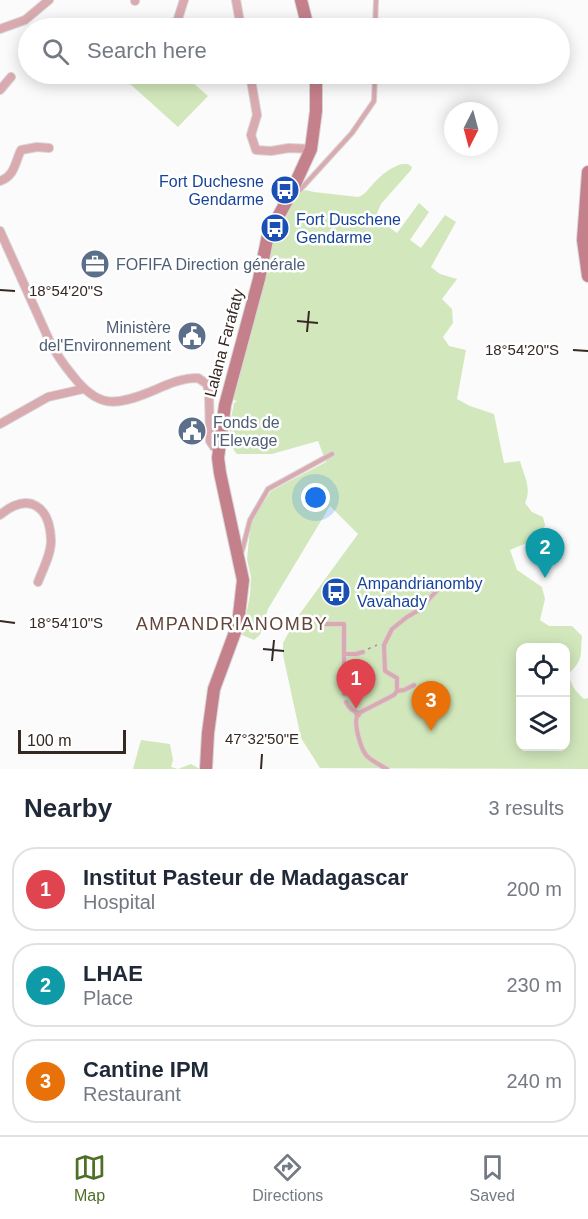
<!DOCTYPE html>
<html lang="en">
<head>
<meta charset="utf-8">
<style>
  :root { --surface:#fff; --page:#f6f6f7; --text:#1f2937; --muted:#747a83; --line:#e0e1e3; --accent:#4e6f26 }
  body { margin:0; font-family:Helvetica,sans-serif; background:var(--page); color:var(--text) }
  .controls { position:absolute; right:18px; bottom:18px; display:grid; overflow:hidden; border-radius:12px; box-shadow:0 3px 15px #0003 }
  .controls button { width:54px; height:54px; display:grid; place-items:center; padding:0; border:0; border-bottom:2px solid var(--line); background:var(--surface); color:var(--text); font:30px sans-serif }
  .compass { position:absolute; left:444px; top:102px; width:54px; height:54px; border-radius:50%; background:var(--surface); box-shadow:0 3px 15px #0003; rotate:186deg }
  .scale { position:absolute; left:18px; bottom:15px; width:108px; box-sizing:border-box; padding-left:6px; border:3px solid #362823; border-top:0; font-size:16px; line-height:21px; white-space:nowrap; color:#362823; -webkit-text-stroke:4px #fff; paint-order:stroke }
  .you { position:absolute; left:316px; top:498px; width:21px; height:21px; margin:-15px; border:4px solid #fff; border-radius:50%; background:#1a73e8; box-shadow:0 0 0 9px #1a73e833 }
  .badge { display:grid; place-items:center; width:39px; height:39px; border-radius:50%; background:var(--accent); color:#fff; font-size:20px; font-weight:700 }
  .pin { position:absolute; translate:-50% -50px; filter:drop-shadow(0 2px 3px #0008) }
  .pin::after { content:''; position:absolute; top:32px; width:21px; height:18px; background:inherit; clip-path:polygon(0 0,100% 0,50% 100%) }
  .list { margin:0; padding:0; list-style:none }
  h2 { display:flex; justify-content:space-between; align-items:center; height:78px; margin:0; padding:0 24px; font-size:26px }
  h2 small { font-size:20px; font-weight:400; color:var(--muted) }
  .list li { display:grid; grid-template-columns:39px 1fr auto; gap:18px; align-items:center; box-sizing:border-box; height:84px; margin:0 12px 12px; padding:0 12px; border:2px solid var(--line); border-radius:24px }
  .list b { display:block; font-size:22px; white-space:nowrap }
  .list p { margin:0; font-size:20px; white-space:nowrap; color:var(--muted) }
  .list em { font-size:20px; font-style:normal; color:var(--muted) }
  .icon { flex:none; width:33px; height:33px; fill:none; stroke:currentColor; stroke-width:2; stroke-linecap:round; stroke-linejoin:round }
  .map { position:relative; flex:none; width:588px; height:769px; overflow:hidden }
  .search { position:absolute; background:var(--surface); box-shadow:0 3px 15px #0003; left:18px; right:18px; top:18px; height:66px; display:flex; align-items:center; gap:15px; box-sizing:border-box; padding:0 21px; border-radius:33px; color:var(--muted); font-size:22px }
  .sheet { height:366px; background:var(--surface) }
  nav { display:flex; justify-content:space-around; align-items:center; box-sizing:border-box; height:84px; border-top:2px solid var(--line); background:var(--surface); font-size:16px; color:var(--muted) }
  nav a { display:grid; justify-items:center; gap:3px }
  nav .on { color:var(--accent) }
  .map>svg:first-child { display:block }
</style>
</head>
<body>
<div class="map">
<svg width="588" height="769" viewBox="0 0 588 769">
  <rect width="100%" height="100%" fill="#fbfbfb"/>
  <g fill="#d2e8bc" fill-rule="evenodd">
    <path d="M119 74H183L208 96 178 127Z"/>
    <path d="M402 164H408L412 167 411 170 381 204 377 213 384 218 390 220 393 224 390 228 397 233 419 203 429 212 410 240 421 248 445 215 456 222 431 267 440 274 457 279 442 299 452 309 453 323 443 337 449 346 466 350 457 399 470 406 494 414 504 463 520 461C524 476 532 488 525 503L532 512 543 517 545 525 541 537 510 550 517 570 542 587 545 599 540 620 549 626H572L582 636C580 654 584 660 569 673 570 684 575 691 584 699L588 698V769L320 768 301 738 283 655V643L296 619 358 534 330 506 268 609 260 635 254 640 242 635 250 595 251 577 247 559 250 528 252 520 271 491 326 462 318 441 272 454H237C224 440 231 420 234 403L237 401 228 398 267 248 291 200 299 192 306 190 314 192 358 197C365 195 368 189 373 184 381 175 391 167 402 164ZM520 648H566V746H520Z"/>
    <path d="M141 740 170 744 173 760 171 767 178 769 191 764 200 769H133Z"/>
  </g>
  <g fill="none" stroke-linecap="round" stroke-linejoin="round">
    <g stroke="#d8d5d4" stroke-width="6">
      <g id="lane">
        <path d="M375 28 376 0"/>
        <path d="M295 193 300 190 352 133 374 101 375 74"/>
        <path d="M242 551 250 520 268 489 332 454"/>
        <path d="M323 624H344V670L347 687 344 694"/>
        <path d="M344 654H356L363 652"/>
        <path d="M397 691 404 690 414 685"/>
        <path d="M346 702C349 709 353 711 359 713V715L357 716 356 713"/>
        <path d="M359 713 394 695 397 691V678L385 671 384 645 392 629 407 617 419 610 442 585"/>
        <path d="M357 716C354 724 360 747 366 755 370 760 380 765 387 769"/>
      </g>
    </g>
    <g stroke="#d8d5d4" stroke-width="10">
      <g id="street">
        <path d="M236 0 241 28"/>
        <path d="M135 1V0"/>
        <path d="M175 28 184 0"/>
        <path d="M0 29 25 20 49 0"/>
        <path d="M250 74 257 115 251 135 256 150 271 151 289 148 311 149"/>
        <path d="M0 90 11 77"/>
        <path d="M0 181C15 176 15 162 21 150L37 147 49 148"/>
        <path d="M0 231 50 342C56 354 64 365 73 376 98 408 115 406 150 392 166 385 180 378 198 378L207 384 209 394 210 441 214 447H219"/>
        <path d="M0 424 48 397 83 389"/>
        <path d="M0 515C29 491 50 506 51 541 51 554 43 569 38 582"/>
      </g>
    </g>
    <g stroke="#d8d5d4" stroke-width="14">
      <g id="secondary">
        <path d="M301 0 308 28"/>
        <path d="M588 172 583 240 588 276"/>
        <path d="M206 769 208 733 214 689 238 624 243 580 220 473 218 458 225 405 259 279 268 235 290 195 311 149 316 111V74"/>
      </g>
    </g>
    <path stroke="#a09997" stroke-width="1.5" stroke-dasharray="3 4.5" stroke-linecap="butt" d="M368 649 377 645"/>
    <use href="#lane" stroke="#d9aab0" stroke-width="4"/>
    <use href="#street" stroke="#d9aab0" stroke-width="8"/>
    <use href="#secondary" stroke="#c4818c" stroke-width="12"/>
  </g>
  <path fill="none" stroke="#362823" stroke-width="2" d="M0 290 15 291M297 321 318 323M307 332 309 311M573 350 588 351M0 621 15 623M263 649 284 651M272 661 274 640M261 769 262 754"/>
  <defs>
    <g id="bus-disc" transform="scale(1.5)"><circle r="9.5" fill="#1a4fb4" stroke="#fff"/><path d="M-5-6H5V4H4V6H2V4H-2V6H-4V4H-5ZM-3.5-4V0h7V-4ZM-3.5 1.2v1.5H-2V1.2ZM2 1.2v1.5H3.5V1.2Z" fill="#fff"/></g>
    <g id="office-disc" transform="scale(1.5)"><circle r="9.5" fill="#5c6f8a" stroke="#fff"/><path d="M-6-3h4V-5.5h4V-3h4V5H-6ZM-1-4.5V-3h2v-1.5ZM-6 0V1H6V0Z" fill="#fff"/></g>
    <g id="civic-disc" transform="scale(1.5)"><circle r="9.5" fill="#5c6f8a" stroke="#fff"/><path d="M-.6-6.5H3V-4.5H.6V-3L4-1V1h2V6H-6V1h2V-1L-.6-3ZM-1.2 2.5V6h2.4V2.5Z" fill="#fff"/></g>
  </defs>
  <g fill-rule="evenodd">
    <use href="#bus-disc" x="285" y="190"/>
    <use href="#bus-disc" x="275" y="228"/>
    <use href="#office-disc" x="95" y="264"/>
    <use href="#civic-disc" x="192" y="336"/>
    <use href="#civic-disc" x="192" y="431"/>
    <use href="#bus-disc" x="336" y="592"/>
  </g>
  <g text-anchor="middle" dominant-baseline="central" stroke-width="5" stroke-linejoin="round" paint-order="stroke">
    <g font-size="16" fill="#164399" stroke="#fff" text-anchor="start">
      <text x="264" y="181" text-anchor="end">Fort Duchesne<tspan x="264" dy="18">Gendarme</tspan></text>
      <text x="296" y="219">Fort Duschene<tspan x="296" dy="18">Gendarme</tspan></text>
      <text x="357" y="583">Ampandrianomby<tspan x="357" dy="18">Vavahady</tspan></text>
    </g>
    <g font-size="16" fill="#4e5e75" stroke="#fff" text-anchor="start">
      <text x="116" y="264">FOFIFA Direction générale</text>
      <text x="171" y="327" text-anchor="end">Ministère<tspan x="171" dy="18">del'Environnement</tspan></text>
      <text x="213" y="422">Fonds de<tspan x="213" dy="18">l'Elevage</tspan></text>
    </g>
    <g font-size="16" fill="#362823" stroke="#fff">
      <text transform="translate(224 343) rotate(-75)">Lalana Farafaty</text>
    </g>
    <g font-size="18" letter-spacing="1.5" fill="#634539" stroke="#fff">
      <text x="232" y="624">AMPANDRIANOMBY</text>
    </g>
  </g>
  <g font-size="15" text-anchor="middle" fill="#362823" stroke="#fff" stroke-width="5" stroke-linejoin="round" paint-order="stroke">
    <text x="66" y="296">18°54'20"S</text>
    <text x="522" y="355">18°54'20"S</text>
    <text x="66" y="628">18°54'10"S</text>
    <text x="262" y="744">47°32'50"E</text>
  </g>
</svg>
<div class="controls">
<button><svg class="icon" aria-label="locate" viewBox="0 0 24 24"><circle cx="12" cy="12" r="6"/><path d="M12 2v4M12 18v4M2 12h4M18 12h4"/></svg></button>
<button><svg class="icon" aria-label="layers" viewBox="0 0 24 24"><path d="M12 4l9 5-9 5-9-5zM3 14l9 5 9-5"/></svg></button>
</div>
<svg class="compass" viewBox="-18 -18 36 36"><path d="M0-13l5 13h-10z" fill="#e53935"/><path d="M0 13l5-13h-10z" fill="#747a83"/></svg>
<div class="scale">100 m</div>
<div class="you"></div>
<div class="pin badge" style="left:356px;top:709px;background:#e0444e">1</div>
<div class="pin badge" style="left:545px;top:578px;background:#0f9aa8">2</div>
<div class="pin badge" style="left:431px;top:731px;background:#e8710a">3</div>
<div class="search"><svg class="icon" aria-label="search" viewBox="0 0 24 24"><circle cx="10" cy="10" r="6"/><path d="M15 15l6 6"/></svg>Search here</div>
</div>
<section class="sheet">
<h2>Nearby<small>3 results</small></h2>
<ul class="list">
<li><span class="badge" style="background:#e0444e">1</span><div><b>Institut Pasteur de Madagascar</b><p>Hospital</p></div><em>200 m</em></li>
<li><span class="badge" style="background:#0f9aa8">2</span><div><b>LHAE</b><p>Place</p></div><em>230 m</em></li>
<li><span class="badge" style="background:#e8710a">3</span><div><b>Cantine IPM</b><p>Restaurant</p></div><em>240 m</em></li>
</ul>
</section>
<nav>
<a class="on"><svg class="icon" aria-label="map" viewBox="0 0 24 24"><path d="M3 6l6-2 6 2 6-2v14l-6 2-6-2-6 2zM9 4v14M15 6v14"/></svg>Map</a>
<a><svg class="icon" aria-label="directions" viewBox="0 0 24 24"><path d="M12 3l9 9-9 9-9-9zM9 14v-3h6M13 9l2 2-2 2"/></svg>Directions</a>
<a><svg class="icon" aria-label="saved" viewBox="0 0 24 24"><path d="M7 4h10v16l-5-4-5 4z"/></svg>Saved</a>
</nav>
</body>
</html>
